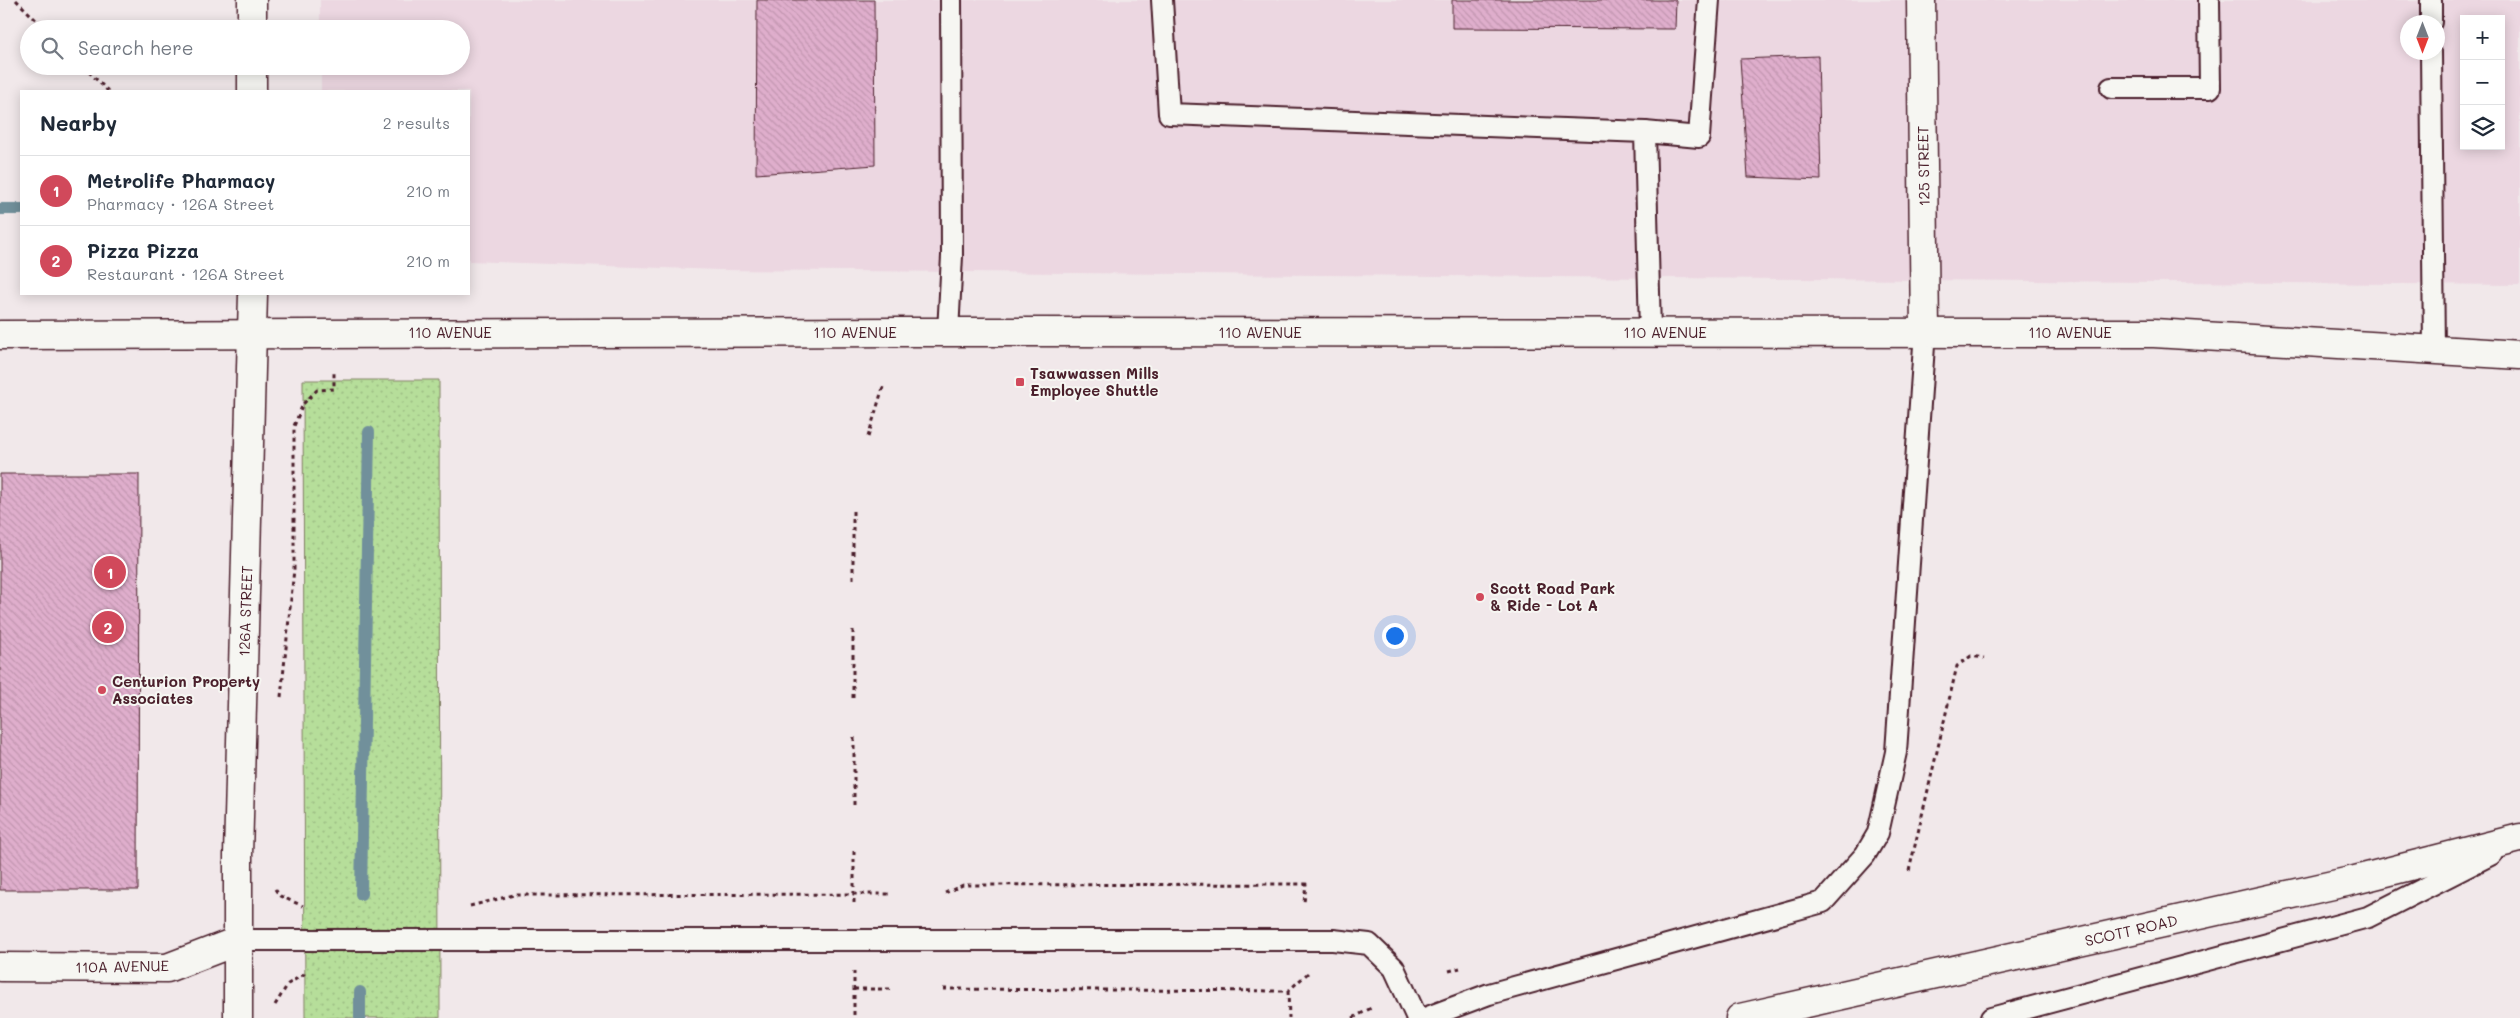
<!DOCTYPE html>
<html lang="en">
<head>
<meta charset="utf-8">
<style>
  :root { --surface:#fff; --page:#f2f2f3; --text:#1f2937; --muted:#747a83; --line:#e0e1e3; --accent:#d1495b }
  body { margin:0; font-family:Mali,sans-serif; background:var(--page); color:var(--text) }
  .controls { position:absolute; right:15px; top:15px; display:grid; overflow:hidden; border-radius:0px; box-shadow:0 2px 12px #0003 }
  .controls button { width:45px; height:45px; display:grid; place-items:center; padding:0; border:0; border-bottom:1px solid var(--line); background:var(--surface); color:var(--text); font:25px sans-serif }
  .compass { position:absolute; left:2400px; top:15px; width:45px; height:45px; border-radius:50%; background:var(--surface); box-shadow:0 2px 12px #0003; rotate:180deg }
  .you { position:absolute; left:1394px; top:635px; width:18px; height:18px; margin:-12px; border:4px solid #fff; border-radius:50%; background:#1a73e8; box-shadow:0 0 0 8px #1a73e833 }
  .badge { display:grid; place-items:center; width:32px; height:32px; border-radius:50%; background:var(--accent); color:#fff; font-size:16px; font-weight:700 }
  .pin { position:absolute; translate:-50% -50%; border:2px solid #fff; box-shadow:0 1px 5px #0006 }
  .list { margin:0; padding:0; list-style:none }
  h2 { display:flex; justify-content:space-between; align-items:center; height:65px; margin:0; padding:0 20px; font-size:21px }
  h2 small { font-size:16px; font-weight:400; color:var(--muted) }
  .list li { display:grid; grid-template-columns:32px 1fr auto; gap:15px; align-items:center; box-sizing:border-box; height:70px; padding:0 20px; border-top:1px solid var(--line) }
  .list b { display:block; font-size:19px; white-space:nowrap }
  .list p { margin:0; font-size:16px; white-space:nowrap; color:var(--muted) }
  .list em { font-size:16px; font-style:normal; color:var(--muted) }
  .icon { flex:none; width:28px; height:28px; fill:none; stroke:currentColor; stroke-width:2; stroke-linecap:round; stroke-linejoin:round }
  .map { position:relative; flex:none; width:2520px; height:1018px; overflow:hidden }
  .search { position:absolute; background:var(--surface); box-shadow:0 2px 12px #0003; left:20px; top:20px; width:450px; height:55px; display:flex; align-items:center; gap:12px; box-sizing:border-box; padding:0 18px; border-radius:28px; color:var(--muted); font-size:19px }
  .panel { position:absolute; background:var(--surface); box-shadow:0 2px 12px #0003; left:20px; top:90px; width:450px; height:205px; border-radius:0px }
  .map>svg:first-child { display:block }
</style>
</head>
<body>
<div class="map">
<svg width="2520" height="1018" viewBox="0 0 2520 1018">
  <defs>
    <pattern id="grass-dots" width="8" height="8" patternUnits="userSpaceOnUse" patternTransform="scale(1.25)"><rect width="8" height="8" fill="#b6de9a"/><path d="M2 2h.1M6 6h.1" fill="none" stroke="#9ebe85" stroke-width="1.8" stroke-linecap="round"/></pattern>
    <pattern id="building-back-hatch" width="6" height="6" patternUnits="userSpaceOnUse" patternTransform="scale(1.25)"><rect width="6" height="6" fill="#dfaecc"/><path d="M-1 5l2 2M0 0l6 6M5-1l2 2" fill="none" stroke="#c195af"/></pattern>
  </defs>
  <rect width="100%" height="100%" fill="#f1e8ea"/>
  <filter id="ink" filterUnits="userSpaceOnUse"><feTurbulence type="fractalNoise" baseFrequency=".02" numOctaves="2"/><feDisplacementMap in="SourceGraphic" scale="10" xChannelSelector="R" yChannelSelector="G"/><feConvolveMatrix kernelMatrix="1 2 1 2 8 2 1 2 1" color-interpolation-filters="sRGB"/></filter>
  <g filter="url(#ink)">
    <path fill="#ecd7e1" fill-rule="evenodd" d="M320 0H2520V285L719 270 469 261V91H321V66H461V29H320ZM2464 19H2501V146H2464ZM2408 22H2438V52H2408Z"/>
    <path fill="url(#grass-dots)" stroke="#807e62" d="M303 380H439L440 1018H305Z"/>
    <g fill="none" stroke-linecap="round" stroke-linejoin="round">
      <g stroke="#71909b" stroke-width="12">
        <path d="M0 209H21"/>
        <path d="M361 894 369 432"/>
        <path d="M360 992V1018"/>
      </g>
    </g>
    <g fill="url(#building-back-hatch)" stroke="#4a1f2b">
      <path d="M757 0H874L875 165 756 174Z"/>
      <path d="M1452 0H1676L1675 29 1452 28Z"/>
      <path d="M1818 56 1821 180 1748 177 1740 59Z"/>
      <path d="M0 474H139L138 890H0Z"/>
    </g>
    <g fill="none" stroke-linecap="round" stroke-linejoin="round">
      <g stroke="#4a1f2b" stroke-width="24">
        <g id="lane">
          <path d="M1162 0 1169 114 1645 132 1650 332"/>
          <path d="M2431 0V22"/>
          <path d="M2431 52 2434 350"/>
          <path d="M2111 88H2210L2209 0"/>
          <path d="M1645 132 1699 137 1709 0"/>
          <path d="M948 332 952 256 951 0"/>
          <path d="M240 940H1333L1369 944 1394 968 1417 1018"/>
          <path d="M1425 1018 1489 994 1823 902 1865 855 1878 833 1896 752 1925 331"/>
          <path d="M1991 1018 2368 917 2492 854"/>
        </g>
      </g>
      <g stroke="#4a1f2b" stroke-width="31">
        <g id="street">
          <path d="M252 0V29"/>
          <path d="M1921 0 1925 331"/>
          <path d="M252 66V91"/>
          <path d="M0 967 167 968 240 940"/>
          <path d="M238 1018V855L253 294"/>
        </g>
      </g>
      <g stroke="#4a1f2b" stroke-width="31">
        <g id="secondary">
          <path d="M0 335 901 332 2154 333 2520 355"/>
          <path d="M1740 1018 2355 880 2520 838"/>
        </g>
      </g>
      <g stroke="#4a1f2b" stroke-width="3" stroke-dasharray="4 4" stroke-linecap="butt">
        <path d="M16 0 45 29"/>
        <path d="M83 66 108 91"/>
        <path d="M868 437 883 387"/>
        <path d="M853 511V583"/>
        <path d="M853 630V698"/>
        <path d="M281 697 294 569V426L303 404 317 390 334 389V371"/>
        <path d="M854 737V808"/>
        <path d="M854 851V907"/>
        <path d="M1909 871 1957 666 1971 656 1984 658"/>
        <path d="M275 889 280 896 303 906"/>
        <path d="M945 893 963 885 1306 884 1304 903"/>
        <path d="M470 906 514 895 891 894"/>
        <path d="M854 971V1018"/>
        <path d="M1449 971 1460 968"/>
        <path d="M854 989H891"/>
        <path d="M943 989 1288 991 1308 973"/>
        <path d="M1288 991 1289 1018"/>
        <path d="M275 1005 288 984 304 974V972"/>
        <path d="M1353 1018 1373 1007"/>
      </g>
      <use href="#lane" stroke="#f6f6f2" stroke-width="20"/>
      <use href="#street" stroke="#f6f6f2" stroke-width="28"/>
      <use href="#secondary" stroke="#f6f6f2" stroke-width="28"/>
    </g>
  </g>
  <g fill="#d1495b" stroke="#f6f6f2" stroke-width="2">
    <rect x="1015" y="377" width="10" height="10" rx="2.5"/>
    <circle cx="1480" cy="597" r="5"/>
    <circle cx="102" cy="690" r="5"/>
  </g>
  <g text-anchor="middle" dominant-baseline="central" stroke-width="4" stroke-linejoin="round" paint-order="stroke">
    <g font-size="15" fill="#4a1f2b" stroke="#f6f6f2">
      <text transform="translate(1923 166) rotate(-91)">125 STREET</text>
      <text x="450" y="332">110 AVENUE</text>
      <text x="855" y="332">110 AVENUE</text>
      <text x="1260" y="332">110 AVENUE</text>
      <text x="1665" y="332">110 AVENUE</text>
      <text x="2070" y="332">110 AVENUE</text>
      <text transform="translate(245 611) rotate(-88)">126A STREET</text>
      <text transform="translate(2131 930) rotate(-13)">SCOTT ROAD</text>
      <text transform="translate(122 966) rotate(-1)">110A AVENUE</text>
    </g>
    <g font-size="15" font-weight="bold" fill="#4a1f2b" stroke="#f6f6f2" text-anchor="start">
      <text x="1030" y="373">Tsawwassen Mills<tspan x="1030" dy="17">Employee Shuttle</tspan></text>
      <text x="1490" y="588">Scott Road Park<tspan x="1490" dy="17">&amp; Ride - Lot A</tspan></text>
      <text x="112" y="681">Centurion Property<tspan x="112" dy="17">Associates</tspan></text>
    </g>
  </g>
</svg>
<div class="controls">
<button>+</button>
<button>−</button>
<button><svg class="icon" aria-label="layers" viewBox="0 0 24 24"><path d="M12 4l9 5-9 5-9-5zM3 14l9 5 9-5"/></svg></button>
</div>
<svg class="compass" viewBox="-18 -18 36 36"><path d="M0-13l5 13h-10z" fill="#e53935"/><path d="M0 13l5-13h-10z" fill="#747a83"/></svg>
<div class="you"></div>
<div class="pin badge" style="left:110px;top:572px">1</div>
<div class="pin badge" style="left:108px;top:627px">2</div>
<div class="search"><svg class="icon" aria-label="search" viewBox="0 0 24 24"><circle cx="10" cy="10" r="6"/><path d="M15 15l6 6"/></svg>Search here</div>
<section class="panel">
<h2>Nearby<small>2 results</small></h2>
<ul class="list">
<li><span class="badge">1</span><div><b>Metrolife Pharmacy</b><p>Pharmacy · 126A Street</p></div><em>210 m</em></li>
<li><span class="badge">2</span><div><b>Pizza Pizza</b><p>Restaurant · 126A Street</p></div><em>210 m</em></li>
</ul>
</section>
</div>
</body>
</html>
